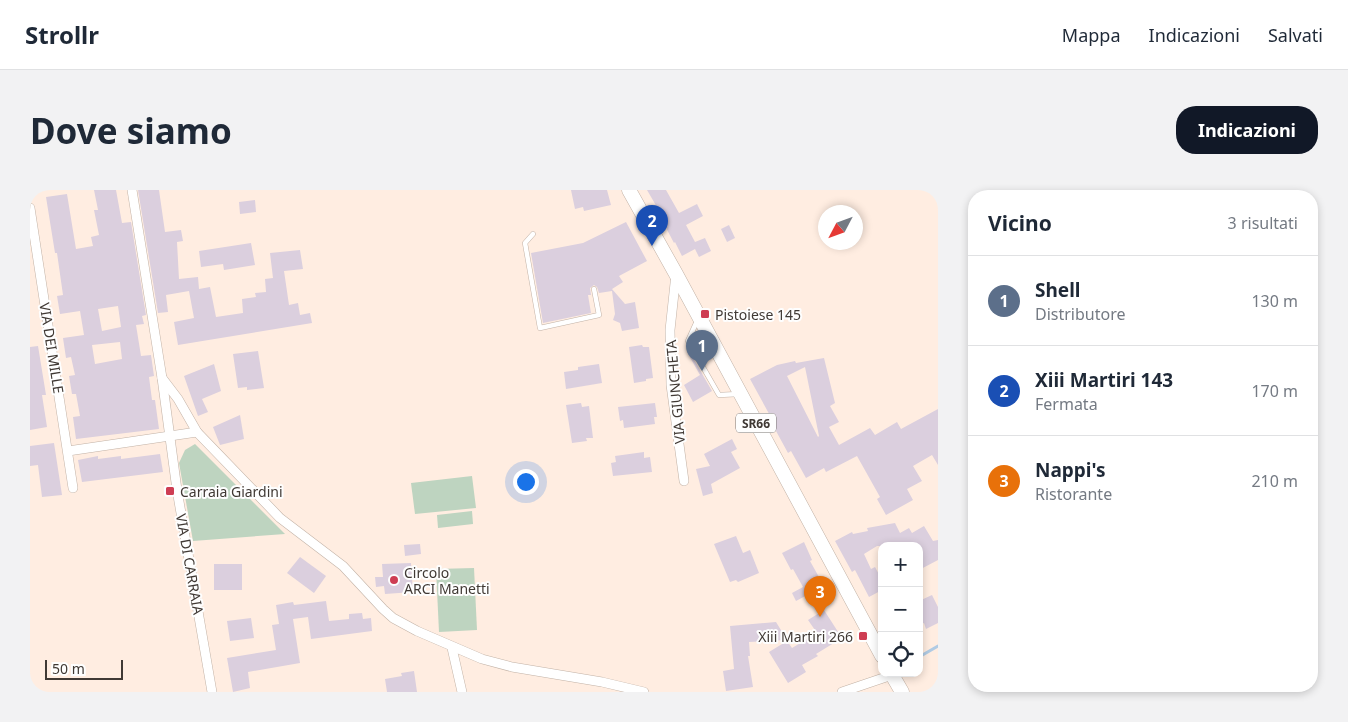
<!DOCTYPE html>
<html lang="it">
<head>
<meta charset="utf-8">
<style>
  :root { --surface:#fff; --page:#f2f2f3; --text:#1f2937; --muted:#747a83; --line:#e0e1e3; --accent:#111827 }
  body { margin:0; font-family:"Noto Sans",sans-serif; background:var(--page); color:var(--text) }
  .controls { position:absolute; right:15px; bottom:15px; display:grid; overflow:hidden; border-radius:10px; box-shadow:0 2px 8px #0003 }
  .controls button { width:45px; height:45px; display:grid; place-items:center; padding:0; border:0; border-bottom:1px solid var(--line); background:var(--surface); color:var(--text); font:25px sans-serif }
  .compass { position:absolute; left:788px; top:15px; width:45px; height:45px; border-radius:50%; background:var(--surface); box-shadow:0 2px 8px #0003; rotate:229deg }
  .scale { position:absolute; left:15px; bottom:12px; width:78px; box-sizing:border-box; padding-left:5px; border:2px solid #403934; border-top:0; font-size:14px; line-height:18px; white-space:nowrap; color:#403934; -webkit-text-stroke:4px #fefefe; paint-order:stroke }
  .you { position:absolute; left:495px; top:291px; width:18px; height:18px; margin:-12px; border:4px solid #fff; border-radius:50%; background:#1a73e8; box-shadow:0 0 0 8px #1a73e833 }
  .badge { display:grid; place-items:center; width:32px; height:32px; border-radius:50%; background:var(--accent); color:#fff; font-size:16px; font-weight:700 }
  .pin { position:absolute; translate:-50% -41px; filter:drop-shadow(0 1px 2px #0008) }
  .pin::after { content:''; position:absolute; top:26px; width:18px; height:15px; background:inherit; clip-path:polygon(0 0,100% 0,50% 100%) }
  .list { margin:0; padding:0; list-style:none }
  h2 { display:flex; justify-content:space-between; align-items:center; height:65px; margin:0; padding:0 20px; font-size:21px }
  h2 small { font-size:16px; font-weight:400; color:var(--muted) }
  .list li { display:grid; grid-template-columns:32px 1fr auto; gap:15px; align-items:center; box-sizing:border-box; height:90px; padding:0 20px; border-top:1px solid var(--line) }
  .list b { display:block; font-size:19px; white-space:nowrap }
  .list p { margin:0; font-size:16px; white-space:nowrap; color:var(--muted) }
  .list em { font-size:16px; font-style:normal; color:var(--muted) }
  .icon { flex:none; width:28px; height:28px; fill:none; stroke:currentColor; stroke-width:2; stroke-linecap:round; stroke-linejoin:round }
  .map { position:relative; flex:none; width:908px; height:502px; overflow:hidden; border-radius:20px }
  header { display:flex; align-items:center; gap:30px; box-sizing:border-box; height:70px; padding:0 25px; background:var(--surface); border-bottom:1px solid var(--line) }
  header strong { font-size:24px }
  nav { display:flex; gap:28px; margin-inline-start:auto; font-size:18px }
  .intro { display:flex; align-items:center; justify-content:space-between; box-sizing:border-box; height:120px; padding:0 30px }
  h1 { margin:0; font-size:35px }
  .button { padding:12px 22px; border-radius:20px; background:var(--accent); color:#fff; font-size:18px; font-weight:700 }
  main { display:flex; gap:30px; padding:0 30px }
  aside { flex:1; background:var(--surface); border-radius:20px; box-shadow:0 2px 8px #0003 }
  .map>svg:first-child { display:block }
</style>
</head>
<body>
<header>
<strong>Strollr</strong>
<nav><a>Mappa</a><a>Indicazioni</a><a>Salvati</a></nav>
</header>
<div class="intro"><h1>Dove siamo</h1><a class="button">Indicazioni</a></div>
<main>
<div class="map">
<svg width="908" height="502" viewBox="0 0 908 502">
  <rect width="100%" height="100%" fill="#ffede1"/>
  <g fill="#bed4c0">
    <path d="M165 254 255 344 163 351 149 273 155 260Z"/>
    <path d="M442 286 446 318 385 324 381 293Z"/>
    <path d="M442 321 443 334 408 338 407 325Z"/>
    <path d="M444 378 447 440 409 442 406 379Z"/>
  </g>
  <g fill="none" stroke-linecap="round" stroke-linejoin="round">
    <path stroke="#b0cbe4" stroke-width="3" d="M889 467 908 456"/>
  </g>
  <g fill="#dbcfde" fill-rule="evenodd">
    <path d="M64 0H86L92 33 101 32 116 125 112 126 114 134 106 135 111 166 121 165 124 186 119 187 122 210H125L129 239 46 249 43 227 50 226 46 204H42L39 186 45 185 41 167 36 168 33 148 54 145 50 121 30 124 27 106 33 105 27 63H25L16 7 37 4 46 59 63 56 61 47 69 45 64 20H68ZM88 116 91 137 72 141 68 119ZM90 152 92 169 65 174 62 155Z"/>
    <path d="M108 0H129L135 42 151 40 153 51 147 52 149 89 168 87 169 99 180 97 186 127 213 123 212 109 226 107 225 103 236 102 235 89 243 88 240 63 270 60 273 79 254 81 259 115 268 113 270 125 280 123 282 133 148 155 144 132 164 128 159 101 136 105 138 122 128 123Z"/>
    <path d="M541 0H577L581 15 554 21 553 17 545 19Z"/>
    <path d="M617 0H636L649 23 667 14 673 26 656 35 665 52 675 48 681 61 669 67 665 59 652 66 645 52 644 53 633 32 635 31Z"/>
    <path d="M225 10 226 22 210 24 209 12Z"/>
    <path d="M596 32 617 71 589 86 593 92 582 99 595 114 605 112 609 138 592 141 590 133 583 130 585 124 582 101 569 103 567 97 564 95 560 98 561 105H558L561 123 513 133 501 63 553 53Z"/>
    <path d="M699 35 705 48 697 52 691 39Z"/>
    <path d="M221 53 225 75 194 80 193 74 171 77 169 61Z"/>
    <path d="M612 155 613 157H619L623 188 616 189V191L604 193 599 157Z"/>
    <path d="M8 156 16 205H12L17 237 0 240V157Z"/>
    <path d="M228 161 234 198 217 200V197L208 198 203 164Z"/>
    <path d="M659 161 682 201 663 212 654 195 670 185 657 162Z"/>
    <path d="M794 168 805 213 800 216 809 232 799 237 809 255 840 238 845 245 867 232 871 239 908 219V275L902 265 883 276 892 291 877 299 883 310 856 325 847 309 850 307 827 266 796 282 794 278 776 288 761 261 758 263 746 241 741 232 743 231 720 189 747 175 765 171 766 173ZM775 177 789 246 788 247 757 186Z"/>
    <path d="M184 174 191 201 172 209 178 222 168 226 154 186Z"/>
    <path d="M569 174 572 193 536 199 534 182 548 180V177Z"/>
    <path d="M551 213 552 217 559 216 563 248H556L557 251 542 253 536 215Z"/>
    <path d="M625 213 627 227H624L625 234 594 238 593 230 590 231 588 217Z"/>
    <path d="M210 225 214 249 190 255 183 237Z"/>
    <path d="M702 249 707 259 701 262 710 278 681 294 683 303 673 306 666 279 680 276 674 264Z"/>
    <path d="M24 253 32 305 12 307 8 275 0 276V256Z"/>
    <path d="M614 262V268L620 267 622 282 583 286 581 273 586 272 585 266Z"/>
    <path d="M130 264 133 282 52 292 48 270 68 266V269L91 266V269Z"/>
    <path d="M865 333 870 343 879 338 882 343 894 336 903 351 908 350V370L889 380V356H847L834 364 841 379 845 377 852 390V400L839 407 825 380 822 382 805 351 822 342 823 344 838 341 837 338Z"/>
    <path d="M706 346 713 363 720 360 729 383 708 392 706 390 700 392 684 354Z"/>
    <path d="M774 352 782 370 780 371 794 396 766 411 762 403 773 397 763 379 761 380 752 363Z"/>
    <path d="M390 354 391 364 375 366 374 355Z"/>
    <path d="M270 367 296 386 284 403 257 383Z"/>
    <path d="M381 373 383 402 355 404 354 396 346 397 345 387H353L352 374Z"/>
    <rect x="184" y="374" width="28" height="26"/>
    <path d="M902 405 908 417V433L896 439 894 433 889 435V411Z"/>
    <path d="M296 411 299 431 319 429V424L332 423 333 429 341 428 342 441 281 449 278 427 263 429 270 473 218 482 220 498 203 502 197 468 246 460 242 435 249 434 246 415 263 412 264 415Z"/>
    <path d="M794 420 812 448 786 464 788 466 772 475 776 482 758 493 739 462 757 451 762 458 787 443 778 430Z"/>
    <path d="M221 428 224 448 200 451 197 431Z"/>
    <path d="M746 432 757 450 719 452 720 466H718L723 497 696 501 693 481 704 479 700 436Z"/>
    <path d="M384 481 387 502H357L355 489 372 486 371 483Z"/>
  </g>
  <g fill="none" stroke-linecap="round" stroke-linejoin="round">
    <g stroke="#c2b2a6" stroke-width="5.5">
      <g id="lane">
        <path d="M503 44 495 53 510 138 569 125 564 99"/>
        <path d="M667 131 658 151 689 205 709 204"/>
      </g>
    </g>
    <g stroke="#c2b2a6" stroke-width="10">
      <g id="street">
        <path d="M102 0 132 188 147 300 182 502"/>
        <path d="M0 18 43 298"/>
        <path d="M646 84 640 140 641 195 654 291"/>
        <path d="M132 188 148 209 167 242 250 328 313 376 353 419 363 428 387 441 452 469 482 477 572 492 614 502"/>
        <path d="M38 261 167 242"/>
        <path d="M422 458 432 502"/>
        <path d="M812 502 862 485"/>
      </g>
    </g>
    <g stroke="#c2b2a6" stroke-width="15">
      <g id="primary">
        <path d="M599 0 646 84 852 466"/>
        <path d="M861 483 872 502"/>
      </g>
    </g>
    <use href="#lane" stroke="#fff" stroke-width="4.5"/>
    <use href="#street" stroke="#fff" stroke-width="9"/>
    <use href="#primary" stroke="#fff" stroke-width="14"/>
  </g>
  <g fill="#ce3d53" stroke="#fefefe" stroke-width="2">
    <rect x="670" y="119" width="10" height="10" rx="2.5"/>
    <rect x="135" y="296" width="10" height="10" rx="2.5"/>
    <circle cx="364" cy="390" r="5"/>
    <rect x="828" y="441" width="10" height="10" rx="2.5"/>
  </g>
  <g text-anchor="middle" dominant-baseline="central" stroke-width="4" stroke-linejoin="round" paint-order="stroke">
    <rect fill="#fefefe" stroke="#797471" stroke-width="1" x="706" y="223.5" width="40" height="19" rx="4"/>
    <g font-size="12" font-weight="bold" fill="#403934">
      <text x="726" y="233">SR66</text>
    </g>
    <g font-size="14" fill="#403934" stroke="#fefefe" text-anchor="start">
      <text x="685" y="124">Pistoiese 145</text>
      <text x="150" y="301">Carraia Giardini</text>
      <text x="374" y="382">Circolo<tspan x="374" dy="16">ARCI Manetti</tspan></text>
      <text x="823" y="446" text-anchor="end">Xiii Martiri 266</text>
    </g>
    <g font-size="14" fill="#403934" stroke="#fefefe">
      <text transform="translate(22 158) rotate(81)">VIA DEI MILLE</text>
      <text transform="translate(645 202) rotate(-95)">VIA GIUNCHETA</text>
      <text transform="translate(160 374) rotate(80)">VIA DI CARRAIA</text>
    </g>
  </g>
</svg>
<div class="controls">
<button>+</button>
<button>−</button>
<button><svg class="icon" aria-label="locate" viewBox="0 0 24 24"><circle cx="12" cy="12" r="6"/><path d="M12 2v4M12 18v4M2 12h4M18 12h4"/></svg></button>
</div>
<svg class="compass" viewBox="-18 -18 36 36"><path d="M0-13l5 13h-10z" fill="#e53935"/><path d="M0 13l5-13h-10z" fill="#747a83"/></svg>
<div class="scale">50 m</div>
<div class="you"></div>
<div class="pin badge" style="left:672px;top:181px;background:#5c6f8a">1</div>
<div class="pin badge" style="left:622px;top:56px;background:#1a4fb4">2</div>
<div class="pin badge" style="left:790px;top:427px;background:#e8710a">3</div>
</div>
<aside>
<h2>Vicino<small>3 risultati</small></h2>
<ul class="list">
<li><span class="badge" style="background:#5c6f8a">1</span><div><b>Shell</b><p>Distributore</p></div><em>130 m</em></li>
<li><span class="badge" style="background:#1a4fb4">2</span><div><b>Xiii Martiri 143</b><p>Fermata</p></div><em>170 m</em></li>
<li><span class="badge" style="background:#e8710a">3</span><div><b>Nappi's</b><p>Ristorante</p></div><em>210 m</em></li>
</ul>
</aside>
</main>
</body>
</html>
